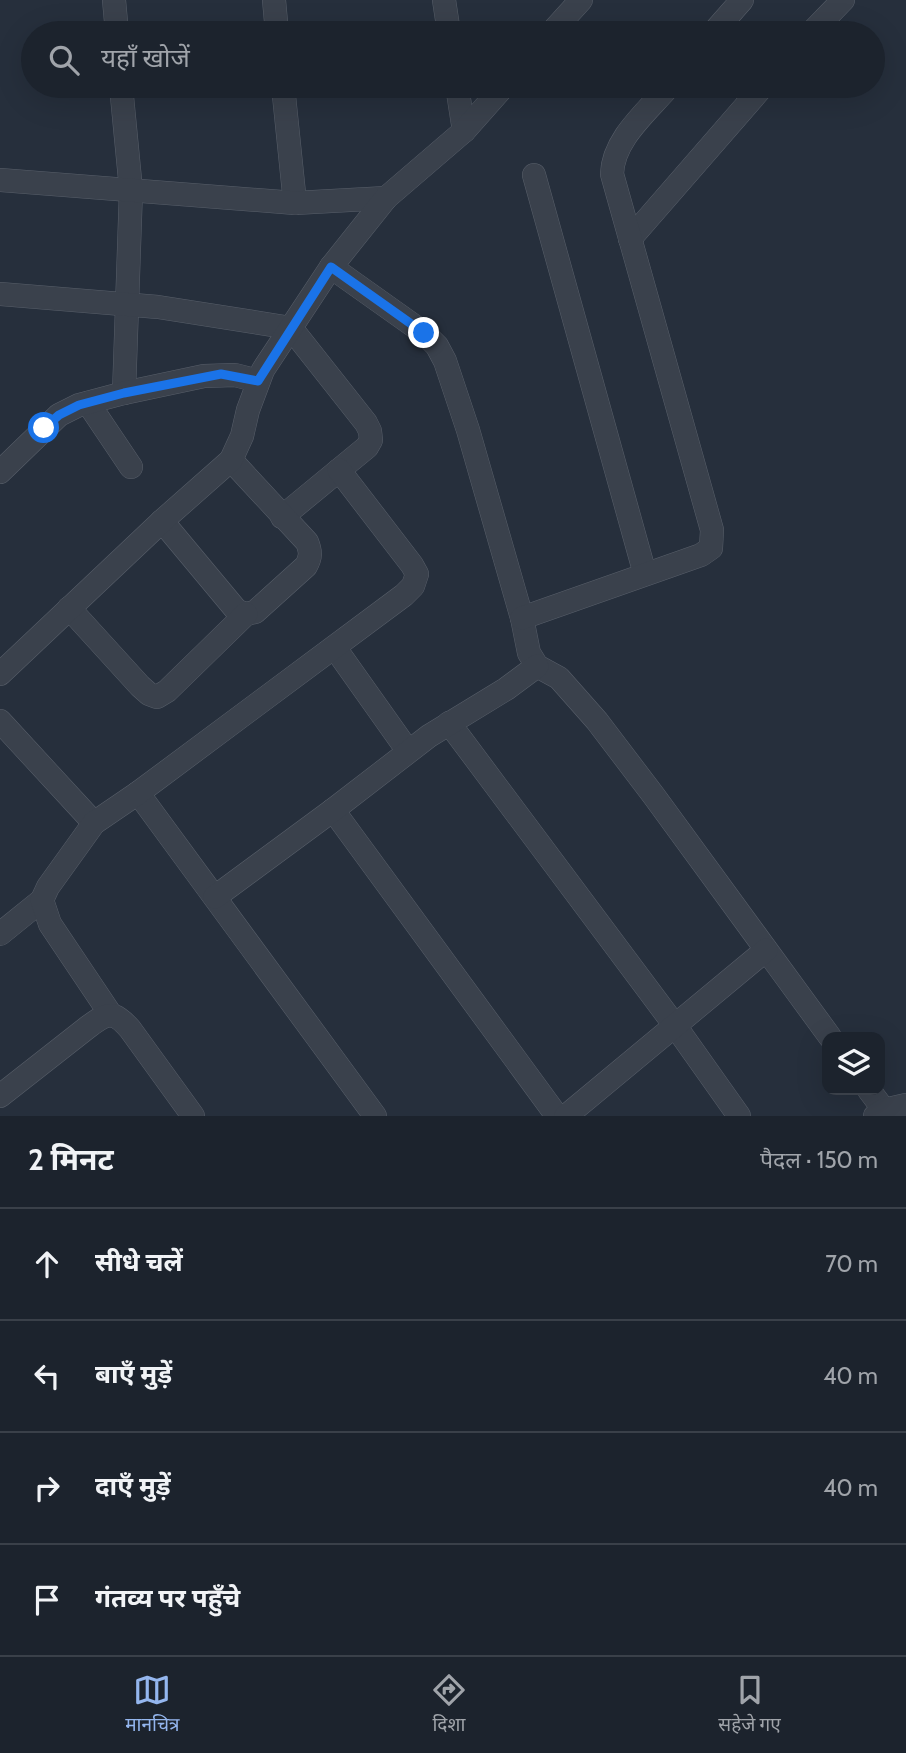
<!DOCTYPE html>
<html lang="hi">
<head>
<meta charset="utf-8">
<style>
  :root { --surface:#1c232d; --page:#252b35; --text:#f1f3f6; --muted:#a0a4aa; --line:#3a4049; --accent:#94b6ee }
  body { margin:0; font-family:Cabin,"Noto Sans Devanagari",sans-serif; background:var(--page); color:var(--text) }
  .controls { position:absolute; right:21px; bottom:21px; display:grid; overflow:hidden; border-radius:14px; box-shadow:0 7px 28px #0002 }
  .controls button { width:63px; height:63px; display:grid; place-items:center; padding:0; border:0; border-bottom:2px solid var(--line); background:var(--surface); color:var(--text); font:35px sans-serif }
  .stop { position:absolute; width:21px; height:21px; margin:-16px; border:5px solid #1a73e8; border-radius:50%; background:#fff }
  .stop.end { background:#1a73e8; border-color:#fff; box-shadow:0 2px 7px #0008 }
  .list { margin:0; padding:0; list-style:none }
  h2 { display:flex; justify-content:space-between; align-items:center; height:91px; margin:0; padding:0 28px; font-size:30px }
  h2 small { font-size:23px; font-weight:400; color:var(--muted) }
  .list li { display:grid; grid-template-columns:46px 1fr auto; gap:21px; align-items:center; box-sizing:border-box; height:112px; padding:0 28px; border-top:2px solid var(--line) }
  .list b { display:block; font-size:26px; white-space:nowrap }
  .list em { font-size:23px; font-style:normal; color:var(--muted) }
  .icon { flex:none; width:38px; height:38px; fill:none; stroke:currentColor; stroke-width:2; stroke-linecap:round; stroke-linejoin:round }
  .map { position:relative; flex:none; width:906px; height:1116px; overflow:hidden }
  .search { position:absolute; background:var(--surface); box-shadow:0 7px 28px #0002; left:21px; right:21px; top:21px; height:77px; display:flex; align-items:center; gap:18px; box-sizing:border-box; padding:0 24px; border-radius:38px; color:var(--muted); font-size:26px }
  .sheet { height:539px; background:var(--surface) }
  nav { display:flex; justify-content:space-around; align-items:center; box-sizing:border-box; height:98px; border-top:2px solid var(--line); background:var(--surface); font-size:19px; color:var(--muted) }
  nav a { display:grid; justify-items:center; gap:4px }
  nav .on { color:var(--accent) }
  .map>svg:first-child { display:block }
</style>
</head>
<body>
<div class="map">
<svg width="906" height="1116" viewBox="0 0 906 1116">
  <rect width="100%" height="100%" fill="#262f3c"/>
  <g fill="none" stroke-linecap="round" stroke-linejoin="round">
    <g stroke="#585f6a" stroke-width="24">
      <g id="minor">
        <path d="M114 0 117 33"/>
        <path d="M274 0 277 33"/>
        <path d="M444 0 449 33"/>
        <path d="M551 33 581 0"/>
        <path d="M713 33 742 0"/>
        <path d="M811 33 843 0"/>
        <path d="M121 86 131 190 124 393"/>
        <path d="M283 86 295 203"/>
        <path d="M457 86 464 131"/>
        <path d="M534 175 645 574"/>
        <path d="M0 180 295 203 386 198"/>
        <path d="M630 239 763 86"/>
        <path d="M331 267 424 333 437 346 445 361 468 430 522 618 529 653 537 666 559 678 597 721 654 796 830 1037"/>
        <path d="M0 294 158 307 291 328 366 423 370 431 371 440 367 447 282 517"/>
        <path d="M88 403 131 467"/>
        <path d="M0 472 59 415 79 405 124 393 204 376 235 375 258 381"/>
        <path d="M162 521 237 611 246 614 255 612 306 566C311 557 311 552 307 542L231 460"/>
        <path d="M69 608 140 686 149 694 157 697 167 691 246 614"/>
        <path d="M522 618 701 555 711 548 712 530 612 174C613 139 647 112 669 86"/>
        <path d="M335 648 408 751"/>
        <path d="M0 674 162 521 231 460 242 436 248 410 263 370 331 267 386 198 464 131 504 86"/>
        <path d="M0 721 94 823"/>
        <path d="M449 723 676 1027 739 1116"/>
        <path d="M138 793 375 1116"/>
        <path d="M333 810 557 1116"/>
        <path d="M215 897 333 810 429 736 506 689 537 666"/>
        <path d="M0 934 42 900"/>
        <path d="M111 1015 50 924 42 900 48 887 94 823 138 793 404 595 413 586 417 574 412 565 339 470"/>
        <path d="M869 1090 884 1110"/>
        <path d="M0 1096 88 1027C107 1013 113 1010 130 1029L193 1116"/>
        <path d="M566 1116 766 950"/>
        <path d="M875 1116 884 1110 906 1105"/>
      </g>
    </g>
    <use href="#minor" stroke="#3a414c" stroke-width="23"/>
  </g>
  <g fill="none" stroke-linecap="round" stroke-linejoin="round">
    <path stroke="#1a73e8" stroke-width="9" d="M44 428 59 415 79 405 124 393 221 374 258 381 331 267 424 333"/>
  </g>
</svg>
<div class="controls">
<button><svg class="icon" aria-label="layers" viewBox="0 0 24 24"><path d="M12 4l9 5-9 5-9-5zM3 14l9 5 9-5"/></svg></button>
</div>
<div class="stop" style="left:44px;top:428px"></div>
<div class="stop end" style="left:424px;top:333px"></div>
<div class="search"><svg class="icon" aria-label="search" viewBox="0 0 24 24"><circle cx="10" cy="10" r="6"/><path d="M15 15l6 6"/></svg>यहाँ खोजें</div>
</div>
<section class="sheet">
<h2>2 मिनट<small>पैदल · 150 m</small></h2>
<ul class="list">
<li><svg class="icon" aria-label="ahead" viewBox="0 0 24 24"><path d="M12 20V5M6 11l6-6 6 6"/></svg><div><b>सीधे चलें</b></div><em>70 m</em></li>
<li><svg class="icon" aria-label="left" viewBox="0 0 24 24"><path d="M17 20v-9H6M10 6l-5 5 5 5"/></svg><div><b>बाएँ मुड़ें</b></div><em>40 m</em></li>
<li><svg class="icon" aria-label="right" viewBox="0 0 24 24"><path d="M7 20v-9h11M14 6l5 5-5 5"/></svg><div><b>दाएँ मुड़ें</b></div><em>40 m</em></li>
<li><svg class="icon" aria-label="arrive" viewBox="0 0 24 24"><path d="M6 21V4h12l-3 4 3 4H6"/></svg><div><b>गंतव्य पर पहुँचे</b></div></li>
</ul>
</section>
<nav>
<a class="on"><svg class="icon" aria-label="map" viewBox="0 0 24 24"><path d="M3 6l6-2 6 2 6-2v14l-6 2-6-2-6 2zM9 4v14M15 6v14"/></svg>मानचित्र</a>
<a><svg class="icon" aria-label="directions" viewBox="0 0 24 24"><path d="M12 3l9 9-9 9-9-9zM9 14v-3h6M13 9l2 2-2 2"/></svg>दिशा</a>
<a><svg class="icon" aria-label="saved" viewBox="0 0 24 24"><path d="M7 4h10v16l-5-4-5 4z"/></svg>सहेजे गए</a>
</nav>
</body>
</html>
